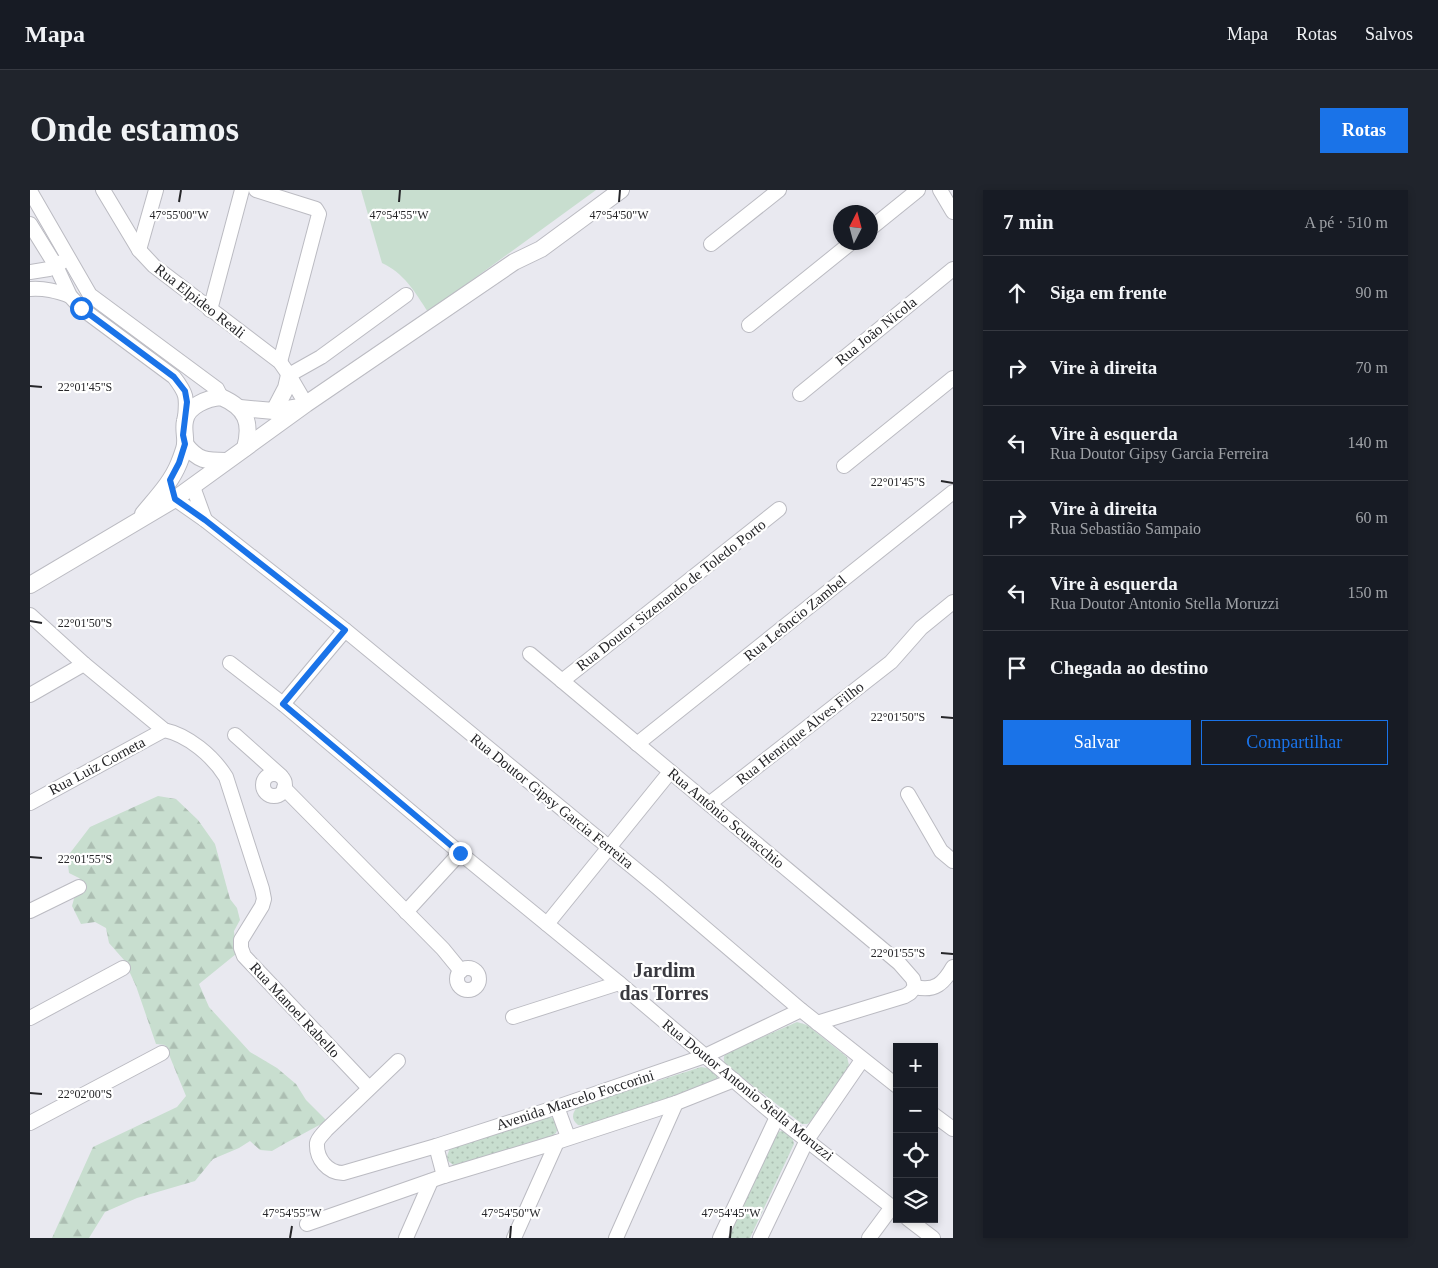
<!DOCTYPE html>
<html lang="pt">
<head>
<meta charset="utf-8">
<style>
  :root { --surface:#171b24; --page:#20242c; --text:#f1f3f6; --muted:#9ea1a6; --line:#363941; --accent:#1a73e8 }
  body { margin:0; font-family:"Times New Roman",serif; background:var(--page); color:var(--text) }
  .controls { position:absolute; right:15px; bottom:15px; display:grid; overflow:hidden; border-radius:0px; box-shadow:0 2px 8px #0003 }
  .controls button { width:45px; height:45px; display:grid; place-items:center; padding:0; border:0; border-bottom:1px solid var(--line); background:var(--surface); color:var(--text); font:25px sans-serif }
  .compass { position:absolute; left:803px; top:15px; width:45px; height:45px; border-radius:50%; background:var(--surface); box-shadow:0 2px 8px #0003; rotate:6deg }
  .stop { position:absolute; width:15px; height:15px; margin:-11px; border:4px solid #1a73e8; border-radius:50%; background:#fff }
  .stop.end { background:#1a73e8; border-color:#fff; box-shadow:0 1px 5px #0008 }
  .list { margin:0; padding:0; list-style:none }
  h2 { display:flex; justify-content:space-between; align-items:center; height:65px; margin:0; padding:0 20px; font-size:21px }
  h2 small { font-size:16px; font-weight:400; color:var(--muted) }
  .list li { display:grid; grid-template-columns:32px 1fr auto; gap:15px; align-items:center; box-sizing:border-box; height:75px; padding:0 20px; border-top:1px solid var(--line) }
  .list b { display:block; font-size:19px; white-space:nowrap }
  .list p { margin:0; font-size:16px; white-space:nowrap; color:var(--muted) }
  .list em { font-size:16px; font-style:normal; color:var(--muted) }
  .actions { display:flex; gap:10px; padding:15px 20px }
  .actions a { flex:1; padding:11px 0; border:1px solid var(--accent); border-radius:0px; text-align:center; font-size:18px; color:var(--accent) }
  .actions .main { background:var(--accent); color:#fff }
  .icon { flex:none; width:28px; height:28px; fill:none; stroke:currentColor; stroke-width:2; stroke-linecap:round; stroke-linejoin:round }
  .map { position:relative; flex:none; width:923px; height:1048px; overflow:hidden; border-radius:0px }
  header { display:flex; align-items:center; gap:30px; box-sizing:border-box; height:70px; padding:0 25px; background:var(--surface); border-bottom:1px solid var(--line) }
  header strong { font-size:24px }
  nav { display:flex; gap:28px; margin-inline-start:auto; font-size:18px }
  .intro { display:flex; align-items:center; justify-content:space-between; box-sizing:border-box; height:120px; padding:0 30px }
  h1 { margin:0; font-size:35px }
  .button { padding:12px 22px; border-radius:0px; background:var(--accent); color:#fff; font-size:18px; font-weight:700 }
  main { display:flex; gap:30px; padding:0 30px }
  aside { flex:1; background:var(--surface); border-radius:0px; box-shadow:0 2px 8px #0003 }
  .map>svg:first-child { display:block }
</style>
</head>
<body>
<header>
<strong>Mapa</strong>
<nav><a>Mapa</a><a>Rotas</a><a>Salvos</a></nav>
</header>
<div class="intro"><h1>Onde estamos</h1><a class="button">Rotas</a></div>
<main>
<div class="map">
<svg width="923" height="1048" viewBox="0 0 923 1048">
  <defs>
    <pattern id="forest-firs" width="22" height="20" patternUnits="userSpaceOnUse" patternTransform="scale(1.25)"><rect width="22" height="20" fill="#c8decf"/><path d="M5 1l3.5 6h-7zM16 11l3.5 6h-7z" fill="#acbeb2"/></pattern>
    <pattern id="park-dots" width="8" height="8" patternUnits="userSpaceOnUse" patternTransform="scale(1.25)"><rect width="8" height="8" fill="#c8decf"/><path d="M2 2h.1M6 6h.1" fill="none" stroke="#acbeb2" stroke-width="1.8" stroke-linecap="round"/></pattern>
  </defs>
  <rect width="100%" height="100%" fill="#e9e9f0"/>
  <path fill="#c8decf" d="M331 0H566L398 122C385 102 374 83 352 73Z"/>
  <path fill="url(#forest-firs)" d="M128 606 146 609 168 630 185 654 200 709 207 718 210 730 204 741 206 764 169 794 179 817 220 862 247 878 266 894 276 910 297 931C279 941 260 950 242 961L230 960 220 951 209 958 183 969 165 991 107 1008 75 1022 59 1048H22L63 957 147 917 156 906 135 855 126 854 106 796 94 770 79 753 76 738 65 732 51 734 42 716 45 705 57 697 49 688 39 683 37 667 60 637Z"/>
  <g fill="url(#park-dots)">
    <path d="M767 832 777 835 817 867 819 875 818 880 780 932 777 934H772L695 874C693 869 693 865 698 862Z"/>
    <path d="M671 877C679 878 687 881 688 890L684 894 557 936 548 935C541 929 542 924 547 917Z"/>
    <path d="M516 926 524 928 528 938 526 943 522 946 426 977 418 971 417 966 420 958Z"/>
    <path d="M752 941C759 942 763 947 764 954L720 1048H696L747 942Z"/>
  </g>
  <g fill="none" stroke-linecap="round" stroke-linejoin="round">
    <g stroke="#bbbbc2" stroke-width="16">
      <g id="minor">
        <path d="M73 0 109 60 124 76 250 172 259 185 276 214"/>
        <path d="M226 0 286 19 289 24 250 172"/>
        <path d="M910 0 923 22"/>
        <path d="M0 1 60 105 187 199 191 207"/>
        <path d="M0 34 26 76 40 106 51 118 144 187C157 204 157 207 155 228"/>
        <path d="M841 38 888 0"/>
        <path d="M681 54 749 0"/>
        <path d="M109 60 126 0"/>
        <path d="M0 82 19 79 32 72"/>
        <path d="M0 99C15 98 26 101 40 106"/>
        <path d="M180 120 212 0"/>
        <path d="M719 135 822 52"/>
        <path d="M259 185 291 167 376 105"/>
        <path d="M770 204 923 79"/>
        <path d="M814 276 923 188"/>
        <path d="M163 297 175 330"/>
        <path d="M145 309 175 330 315 440 627 697 771 820 867 896"/>
        <path d="M0 425 54 474 134 540C158 545 183 566 196 587L232 699 234 709 232 716 211 750V758L214 766 339 898"/>
        <path d="M500 464 869 773 883 789 885 797"/>
        <path d="M200 473 253 514 430 663 589 793 747 927 867 1021"/>
        <path d="M532 491 749 319"/>
        <path d="M0 505 54 474"/>
        <path d="M253 514 315 440"/>
        <path d="M205 545 251 586"/>
        <path d="M607 554 923 302"/>
        <circle cx="244" cy="595" r="11"/>
        <path d="M254 598 413 759 431 781"/>
        <path d="M878 604 911 661 923 671"/>
        <path d="M0 613 134 540"/>
        <path d="M679 614 861 472 891 438 923 412"/>
        <path d="M0 721 49 697"/>
        <path d="M376 722 430 663"/>
        <path d="M517 734 640 582"/>
        <circle cx="438" cy="789" r="11"/>
        <path d="M885 797C905 802 914 793 923 777"/>
        <path d="M483 827 589 793"/>
        <path d="M0 828 93 778"/>
        <path d="M787 833 875 806 880 803 885 797"/>
        <path d="M368 871 296 940C293 944 288 948 287 953 286 969 298 983 313 983L406 956 527 917 675 866 771 820"/>
        <path d="M527 917 538 947"/>
        <path d="M904 925 923 939"/>
        <path d="M0 933 132 863"/>
        <path d="M406 956 414 986"/>
        <path d="M878 1029 903 1048"/>
        <path d="M277 1034 414 986 527 952 646 913 704 890"/>
        <path d="M376 1048 401 991"/>
        <path d="M484 1048 527 952"/>
        <path d="M586 1048 646 913"/>
        <path d="M690 1048 747 927"/>
        <path d="M730 1048 777 950 832 870"/>
        <path d="M839 1048 862 1017"/>
      </g>
    </g>
    <g stroke="#bbbbc2" stroke-width="18">
      <g id="major">
        <path d="M210 218 244 221 270 217"/>
        <path d="M244 221 256 198 259 185"/>
        <path d="M155 254C168 271 176 271 196 271"/>
        <path d="M113 324C126 308 141 293 149 273 151 268 154 260 155 255 156 247 153 239 155 231 157 216 178 208 191 207 216 218 222 232 215 258"/>
        <path d="M0 395 145 309 276 214 484 72 511 59 591 0"/>
      </g>
    </g>
    <use href="#minor" stroke="#fff" stroke-width="14"/>
    <use href="#major" stroke="#fff" stroke-width="16"/>
  </g>
  <g fill="none" stroke-linecap="round" stroke-linejoin="round">
    <path stroke="#1a73e8" stroke-width="6" d="M51 118 144 187 155 201 157 212 153 245 155 254 149 273 140 290 145 309 175 330 315 440 253 514 430 663"/>
  </g>
  <path fill="none" stroke="#262629" stroke-width="2" d="M149 12 151 0M369 12 370 0M589 12 590 0M0 196 12 197M911 291 923 293M0 431 12 433M911 527 923 528M0 667 12 668M911 763 923 764M0 903 12 904M260 1048 262 1036M480 1048 481 1036M700 1048 701 1036"/>
  <g text-anchor="middle" dominant-baseline="central" stroke-width="4.5" stroke-linejoin="round" paint-order="stroke">
    <g font-size="15" fill="#262629" stroke="#fff">
      <text transform="translate(170 111) rotate(38)">Rua Elpideo Reali</text>
      <text transform="translate(846 141) rotate(-39)">Rua João Nicola</text>
      <text transform="translate(641 405) rotate(-38)">Rua Doutor Sizenando de Toledo Porto</text>
      <text transform="translate(765 428) rotate(-39)">Rua Leôncio Zambel</text>
      <text transform="translate(770 543) rotate(-38)">Rua Henrique Alves Filho</text>
      <text transform="translate(67 576) rotate(-28)">Rua Luiz Corneta</text>
      <text transform="translate(522 611) rotate(39)">Rua Doutor Gipsy Garcia Ferreira</text>
      <text transform="translate(696 628) rotate(40)">Rua Antônio Scuracchio</text>
      <text transform="translate(265 820) rotate(47)">Rua Manoel Rabello</text>
      <text transform="translate(718 900) rotate(39)">Rua Doutor Antonio Stella Moruzzi</text>
      <text transform="translate(545 910) rotate(-18)">Avenida Marcelo Foccorini</text>
    </g>
    <g font-size="20" font-weight="bold" fill="#39393f" stroke="#fff">
      <text x="634" y="780">Jardim<tspan x="634" dy="23">das Torres</tspan></text>
    </g>
  </g>
  <g font-size="12" text-anchor="middle" fill="#262629" stroke="#fff" stroke-width="4.5" stroke-linejoin="round" paint-order="stroke">
    <text x="149" y="29">47°55'00"W</text>
    <text x="369" y="29">47°54'55"W</text>
    <text x="589" y="29">47°54'50"W</text>
    <text x="55" y="201">22°01'45"S</text>
    <text x="868" y="296">22°01'45"S</text>
    <text x="55" y="437">22°01'50"S</text>
    <text x="868" y="531">22°01'50"S</text>
    <text x="55" y="673">22°01'55"S</text>
    <text x="868" y="767">22°01'55"S</text>
    <text x="55" y="908">22°02'00"S</text>
    <text x="262" y="1027">47°54'55"W</text>
    <text x="481" y="1027">47°54'50"W</text>
    <text x="701" y="1027">47°54'45"W</text>
  </g>
</svg>
<div class="controls">
<button>+</button>
<button>−</button>
<button><svg class="icon" aria-label="locate" viewBox="0 0 24 24"><circle cx="12" cy="12" r="6"/><path d="M12 2v4M12 18v4M2 12h4M18 12h4"/></svg></button>
<button><svg class="icon" aria-label="layers" viewBox="0 0 24 24"><path d="M12 4l9 5-9 5-9-5zM3 14l9 5 9-5"/></svg></button>
</div>
<svg class="compass" viewBox="-18 -18 36 36"><path d="M0-13l5 13h-10z" fill="#e53935"/><path d="M0 13l5-13h-10z" fill="#9ea1a6"/></svg>
<div class="stop" style="left:51px;top:118px"></div>
<div class="stop end" style="left:430px;top:663px"></div>
</div>
<aside>
<h2>7 min<small>A pé · 510 m</small></h2>
<ul class="list">
<li><svg class="icon" aria-label="ahead" viewBox="0 0 24 24"><path d="M12 20V5M6 11l6-6 6 6"/></svg><div><b>Siga em frente</b></div><em>90 m</em></li>
<li><svg class="icon" aria-label="right" viewBox="0 0 24 24"><path d="M7 20v-9h11M14 6l5 5-5 5"/></svg><div><b>Vire à direita</b></div><em>70 m</em></li>
<li><svg class="icon" aria-label="left" viewBox="0 0 24 24"><path d="M17 20v-9H6M10 6l-5 5 5 5"/></svg><div><b>Vire à esquerda</b><p>Rua Doutor Gipsy Garcia Ferreira</p></div><em>140 m</em></li>
<li><svg class="icon" aria-label="right" viewBox="0 0 24 24"><path d="M7 20v-9h11M14 6l5 5-5 5"/></svg><div><b>Vire à direita</b><p>Rua Sebastião Sampaio</p></div><em>60 m</em></li>
<li><svg class="icon" aria-label="left" viewBox="0 0 24 24"><path d="M17 20v-9H6M10 6l-5 5 5 5"/></svg><div><b>Vire à esquerda</b><p>Rua Doutor Antonio Stella Moruzzi</p></div><em>150 m</em></li>
<li><svg class="icon" aria-label="arrive" viewBox="0 0 24 24"><path d="M6 21V4h12l-3 4 3 4H6"/></svg><div><b>Chegada ao destino</b></div></li>
</ul>
<div class="actions"><a class="main">Salvar</a><a>Compartilhar</a></div>
</aside>
</main>
</body>
</html>
